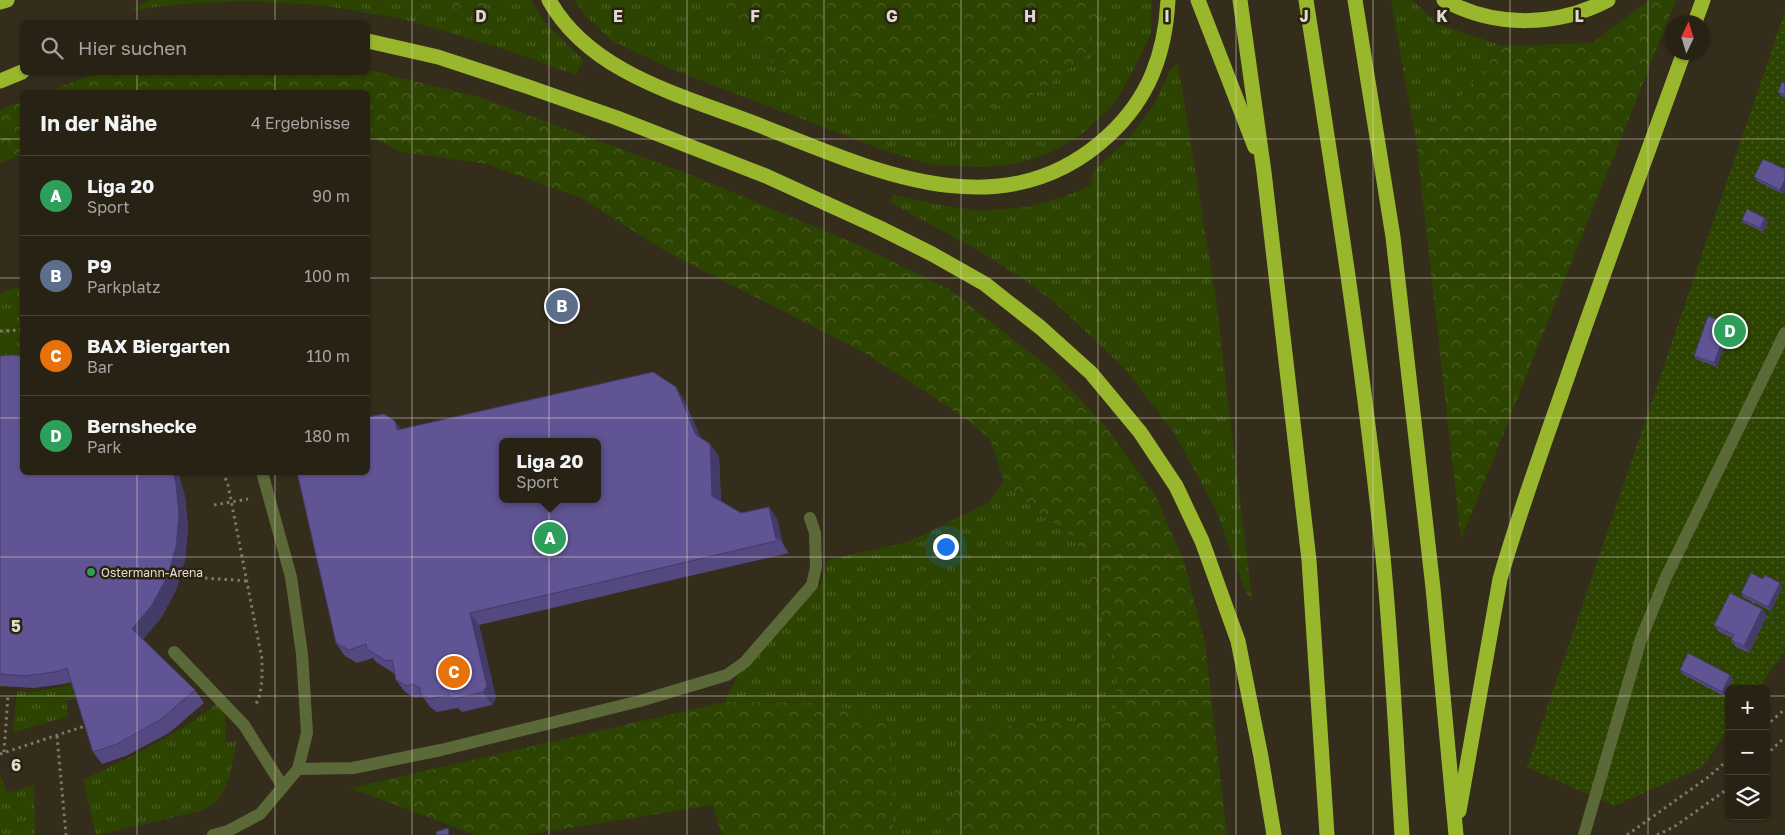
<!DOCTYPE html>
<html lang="de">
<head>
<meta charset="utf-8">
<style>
  :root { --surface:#282214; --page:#302a1d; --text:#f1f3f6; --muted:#a5a4a0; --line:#443f34; --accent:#84cf4d }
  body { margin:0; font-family:"Golos Text",sans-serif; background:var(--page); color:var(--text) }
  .controls { position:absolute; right:15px; bottom:15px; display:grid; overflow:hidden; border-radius:8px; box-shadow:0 1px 4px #0004 }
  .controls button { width:45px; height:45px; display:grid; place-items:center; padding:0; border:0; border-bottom:1px solid var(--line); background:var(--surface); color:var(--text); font:25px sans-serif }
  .compass { position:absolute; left:1665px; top:15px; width:45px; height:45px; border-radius:50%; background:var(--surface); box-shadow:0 1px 4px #0004; rotate:4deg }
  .you { position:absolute; left:945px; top:546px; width:18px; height:18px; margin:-12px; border:4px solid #fff; border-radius:50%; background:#1a73e8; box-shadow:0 0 0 8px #1a73e833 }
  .badge { display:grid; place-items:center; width:32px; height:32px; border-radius:50%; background:var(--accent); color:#fff; font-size:16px; font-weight:700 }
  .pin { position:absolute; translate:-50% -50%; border:2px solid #fff; box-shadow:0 1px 5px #0006 }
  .popup { position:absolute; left:499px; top:438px; width:102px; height:65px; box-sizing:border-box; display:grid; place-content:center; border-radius:8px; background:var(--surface); filter:drop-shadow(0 1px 4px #0005); font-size:16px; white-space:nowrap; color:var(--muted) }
  .popup b { font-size:19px; color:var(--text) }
  .popup::after { content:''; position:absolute; left:50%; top:100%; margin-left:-10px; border:10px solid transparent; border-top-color:var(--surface) }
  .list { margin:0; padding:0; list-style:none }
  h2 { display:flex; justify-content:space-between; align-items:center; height:65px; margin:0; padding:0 20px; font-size:21px }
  h2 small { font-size:16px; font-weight:400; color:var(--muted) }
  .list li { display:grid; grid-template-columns:32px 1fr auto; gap:15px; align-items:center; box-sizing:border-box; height:80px; padding:0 20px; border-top:1px solid var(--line) }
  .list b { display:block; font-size:19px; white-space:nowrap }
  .list p { margin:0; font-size:16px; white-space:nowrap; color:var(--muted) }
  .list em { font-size:16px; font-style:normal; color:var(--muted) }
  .icon { flex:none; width:28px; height:28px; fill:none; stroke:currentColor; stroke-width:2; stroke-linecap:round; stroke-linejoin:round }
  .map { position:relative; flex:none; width:1785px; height:835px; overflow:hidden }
  .search { position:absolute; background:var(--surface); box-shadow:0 1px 4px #0004; left:20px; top:20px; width:350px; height:55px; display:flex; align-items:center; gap:12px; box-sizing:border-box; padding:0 18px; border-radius:8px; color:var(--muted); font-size:19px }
  .panel { position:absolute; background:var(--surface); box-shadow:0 1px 4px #0004; left:20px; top:90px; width:350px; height:385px; border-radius:8px }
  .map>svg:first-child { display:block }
</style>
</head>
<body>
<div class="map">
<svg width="1785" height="835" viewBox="0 0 1785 835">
  <defs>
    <pattern id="grass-tufts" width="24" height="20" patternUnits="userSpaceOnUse" patternTransform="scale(1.25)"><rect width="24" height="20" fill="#2d4301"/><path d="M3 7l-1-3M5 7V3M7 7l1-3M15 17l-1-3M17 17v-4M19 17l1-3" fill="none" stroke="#4b5e25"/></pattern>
    <pattern id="forest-crowns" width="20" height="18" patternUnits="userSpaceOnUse" patternTransform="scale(1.25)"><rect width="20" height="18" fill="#2d4301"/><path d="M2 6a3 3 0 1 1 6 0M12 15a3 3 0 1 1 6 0" fill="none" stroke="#4b5e25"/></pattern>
    <pattern id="garden-dots" width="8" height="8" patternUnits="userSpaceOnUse" patternTransform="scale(1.25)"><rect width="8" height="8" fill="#2d4301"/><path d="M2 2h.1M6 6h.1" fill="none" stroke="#4b5e25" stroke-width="1.8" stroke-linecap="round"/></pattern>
  </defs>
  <rect width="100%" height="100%" fill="#352d1b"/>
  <g fill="url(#grass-tufts)">
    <path d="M149 0H417L482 13 487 0H531L543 20 583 60 576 75 501 48 403 19 320 5 249 1 179 4 131 10Z"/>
    <path d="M574 0H718L719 6 781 72 1089 54 1101 0H1152L1151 33 1136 65 1115 103 1083 133 1050 153 1016 164 980 167 934 165 886 151 671 69 611 40 585 15Z"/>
    <path d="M1391 0H1412L1438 24 1503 46 1417 148Z"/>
    <path d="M1178 64 1215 292 1252 600 1245 590 1216 510 1173 431 1123 367 1060 307 1028 282 976 249 890 202 894 195 940 205 979 211 1028 207 1064 197 1090 186 1094 170 1129 138 1154 105 1171 68Z"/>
    <path d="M17 287 22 288V363L0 366V293Z"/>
    <path d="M1004 481 1041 515 1076 538 1117 666V721H1021L961 740 949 835H896L892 821 832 703 725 702 737 676 820 586 828 560 908 542 988 503Z"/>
    <path d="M76 684 80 697 66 701 68 716 13 733 17 691 33 692Z"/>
    <path d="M218 703 225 715 226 743 237 741C231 766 230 800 201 811L96 835 83 780 130 757 186 726Z"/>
    <path d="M0 774 7 793 34 785 35 835H0Z"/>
  </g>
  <g fill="url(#forest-crowns)">
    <path d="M417 0H487L483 13Z"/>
    <path d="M718 0H1101L1089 54 1024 102 918 118 781 72 719 6Z"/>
    <path d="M1649 0H1676L1461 540 1417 148 1503 46 1592 43Z"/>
    <path d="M368 70 476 96 686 173 854 243 949 289 1051 369 1105 426 1155 495 1184 562 1205 644 1227 835H949L961 740 1021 721H1116L1117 666 1076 538 1041 515 1004 481 990 439 968 420 865 353 665 251 583 199 487 164 401 152 368 135V92H46L89 76 110 73 368 72Z"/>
    <path d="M22 101V154L0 163V110Z"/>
    <path d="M725 702 832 703 891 727 892 821 896 835H722L713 805 525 835H476L350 788Z"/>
  </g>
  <path fill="url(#garden-dots)" d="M1785 11V651L1758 689H1729V729L1701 768 1614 806 1527 767Z"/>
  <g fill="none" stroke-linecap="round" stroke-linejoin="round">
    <g stroke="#7e7869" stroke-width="3" stroke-dasharray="2.5 4" stroke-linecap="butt">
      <path d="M0 331 22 330"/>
      <path d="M223 472 228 485 262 659C262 675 263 692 255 706"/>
      <path d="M214 505 248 499"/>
      <path d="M205 578 247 581"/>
      <path d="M1766 726 1785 709"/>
      <path d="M57 736 66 835"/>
      <path d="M4 752 8 696"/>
      <path d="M0 754 85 726"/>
      <path d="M1766 755 1785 737"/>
      <path d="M1627 835 1707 778 1729 759"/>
      <path d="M1657 835 1674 827 1729 788"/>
    </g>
    <g stroke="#5b6838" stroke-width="12">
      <path d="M174 652 244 725 283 787"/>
      <path d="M298 769 353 768 441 750 640 701 727 675 745 662 812 585 816 567 815 533 810 518"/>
      <path d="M213 835 228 831 260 814 298 769 307 733 302 654 291 577 262 472"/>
      <path d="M1584 835 1641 639 1666 577 1785 333"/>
    </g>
    <g stroke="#99b72c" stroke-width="15">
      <path d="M549 0C589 72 680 95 751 122 867 167 1001 236 1109 135 1149 98 1165 54 1168 0"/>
      <path d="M1198 0 1255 147"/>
      <path d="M1240 0 1264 172 1309 560 1327 835"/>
      <path d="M1306 0C1335 185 1364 370 1383 557 1392 649 1396 742 1402 835"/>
      <path d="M1355 0 1393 237 1433 588 1456 835"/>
      <path d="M1444 0C1495 28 1556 27 1608 0"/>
      <path d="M0 2 7 0"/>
      <path d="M1695 22 1703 0"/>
      <path d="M368 41 438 57 526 86 617 118 766 176 880 228 932 254 985 284 1041 328 1091 373 1140 432 1176 486 1202 541 1238 641 1261 757 1274 835"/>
      <path d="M0 81 22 72"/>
      <path d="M1459 811 1500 579C1519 513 1542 449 1565 384 1603 273 1644 163 1684 52"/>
    </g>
  </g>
  <g fill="#53487f">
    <path d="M1785 83V98L1780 95 1778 92Z"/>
    <path d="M1763 159 1783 194 1757 181 1754 177Z"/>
    <path d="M1742 220 1768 222 1763 232 1744 223Z"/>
    <path d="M1731 327 1717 367 1696 359 1694 356Z"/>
    <path d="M0 356 22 472H178L185 497 188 528 185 560 176 590 161 618 143 639 195 690 204 703 169 733 126 756 102 764 93 752 71 682 64 684 34 688 0 686Z"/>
    <path d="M684 400 701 438 710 444 719 457 721 501 741 513 769 507 777 519 783 544 789 553 479 625 496 698 492 705 462 712 458 708 437 712 430 707 424 698 421 697 415 698 405 692 396 680 395 674 376 662 373 658 357 663 345 656 336 643 401 429Z"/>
    <path d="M1782 587 1771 611 1743 597 1741 593Z"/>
    <path d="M1762 609 1767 616 1749 653 1736 647 1731 640 1732 638 1719 632 1714 625Z"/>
    <path d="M1680 670 1733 679 1724 696 1682 674Z"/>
  </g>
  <g fill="#433b68">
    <path d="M1785 180V189L1783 194 1780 190Z"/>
    <path d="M1765 218 1768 222 1763 232 1760 228Z"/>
    <path d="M1729 324 1731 327 1717 367 1714 363Z"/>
    <path d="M676 387 684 400 705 448 696 435Z"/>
    <path d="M395 421 404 434 397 430Z"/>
    <path d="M710 444 719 457 721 508 712 496Z"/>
    <path d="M173 472H178L185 497 188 528 185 560 176 590 161 618 141 642 132 629Z"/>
    <path d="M769 507 777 519 783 544 789 553 780 540 776 539Z"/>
    <path d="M1780 583 1782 587 1771 611 1768 607Z"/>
    <path d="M1762 609 1767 616 1749 653 1744 646Z"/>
    <path d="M470 613 479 625 496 698 492 705 483 692Z"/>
    <path d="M1730 675 1733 679 1724 696 1722 692Z"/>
  </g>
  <g fill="#605494" stroke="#433b68" fill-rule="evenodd">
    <path d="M1782 82 1785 83V95L1778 92Z"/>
    <path d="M1763 159 1785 169V180L1780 190 1754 177Z"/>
    <path d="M1747 209 1765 218 1760 228 1742 220Z"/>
    <path d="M1708 316 1729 324 1714 363 1694 356Z"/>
    <path d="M13 355 22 356V472H173L176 484 179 515 176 547 167 577 152 605 132 629 195 690 160 720 117 744 93 752 67 668 55 672 25 676 0 674V356Z"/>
    <path d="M653 372 676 387 696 435 710 444 712 496 741 513 769 507 776 539 779 538 780 540 470 613 487 686 483 692 453 699 449 695 429 699 421 695 420 688 412 684 407 686 396 680 392 660 386 661 367 649 366 644 349 650 336 643 297 472H368V417L384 414 395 421 397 430ZM502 442H598V499H502Z"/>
    <path d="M1751 573 1763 579 1765 575 1780 583 1768 607 1741 593Z"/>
    <path d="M1730 593 1762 609 1744 646 1731 640 1734 635 1714 625Z"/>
    <path d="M1688 653 1730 675 1722 692 1680 670Z"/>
    <path d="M448 828 449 835H437L436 832Z"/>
  </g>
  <path fill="none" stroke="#e1dcd1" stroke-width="1" stroke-opacity="0.55" d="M137 0V22M275 0V22M412 0V835M549 0V835M687 0V835M824 0V835M961 0V835M1098 0V835M1236 0V835M1373 0V835M1510 0V835M1648 0V835M137 72V92M275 72V92M0 139H22M368 139H1785M0 278H22M368 278H1785M0 418H22M368 418H1785M137 472V835M275 472V835M0 557H1785M0 696H1729M1766 696H1785"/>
  <circle fill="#2e9e5b" stroke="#2b2312" stroke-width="2" cx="91" cy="572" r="5"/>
  <g text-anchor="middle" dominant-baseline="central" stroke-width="5" stroke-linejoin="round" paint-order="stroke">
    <g font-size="12" fill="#e1dcd1" stroke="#2b2312" text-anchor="start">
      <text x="101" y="572">Ostermann-Arena</text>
    </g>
  </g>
  <g font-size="16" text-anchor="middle" font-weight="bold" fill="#e1dcd1" stroke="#2b2312" stroke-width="5" stroke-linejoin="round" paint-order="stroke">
    <text x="481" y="22">D</text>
    <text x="618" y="22">E</text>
    <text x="755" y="22">F</text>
    <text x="892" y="22">G</text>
    <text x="1030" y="22">H</text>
    <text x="1167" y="22">I</text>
    <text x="1304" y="22">J</text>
    <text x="1442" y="22">K</text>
    <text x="1579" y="22">L</text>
    <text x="16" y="632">5</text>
    <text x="16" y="771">6</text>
  </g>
</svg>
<div class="controls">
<button>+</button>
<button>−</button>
<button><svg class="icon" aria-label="layers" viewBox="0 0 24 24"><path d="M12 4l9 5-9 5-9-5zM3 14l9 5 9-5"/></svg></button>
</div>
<svg class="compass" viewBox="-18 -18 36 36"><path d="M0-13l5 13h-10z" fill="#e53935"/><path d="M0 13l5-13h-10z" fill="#a5a4a0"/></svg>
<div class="you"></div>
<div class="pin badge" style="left:550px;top:538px;background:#2e9e5b">A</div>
<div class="popup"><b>Liga 20</b>Sport</div>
<div class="pin badge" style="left:562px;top:306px;background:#5c6f8a">B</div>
<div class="pin badge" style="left:454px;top:672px;background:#e8710a">C</div>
<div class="pin badge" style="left:1730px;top:331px;background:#2e9e5b">D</div>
<div class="search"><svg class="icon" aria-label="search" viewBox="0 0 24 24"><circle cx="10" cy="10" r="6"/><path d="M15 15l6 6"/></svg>Hier suchen</div>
<section class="panel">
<h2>In der Nähe<small>4 Ergebnisse</small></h2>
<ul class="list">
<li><span class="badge" style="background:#2e9e5b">A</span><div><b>Liga 20</b><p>Sport</p></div><em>90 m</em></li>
<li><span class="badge" style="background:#5c6f8a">B</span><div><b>P9</b><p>Parkplatz</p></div><em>100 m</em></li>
<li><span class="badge" style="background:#e8710a">C</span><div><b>BAX Biergarten</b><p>Bar</p></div><em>110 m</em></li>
<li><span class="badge" style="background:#2e9e5b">D</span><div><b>Bernshecke</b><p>Park</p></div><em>180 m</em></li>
</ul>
</section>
</div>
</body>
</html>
